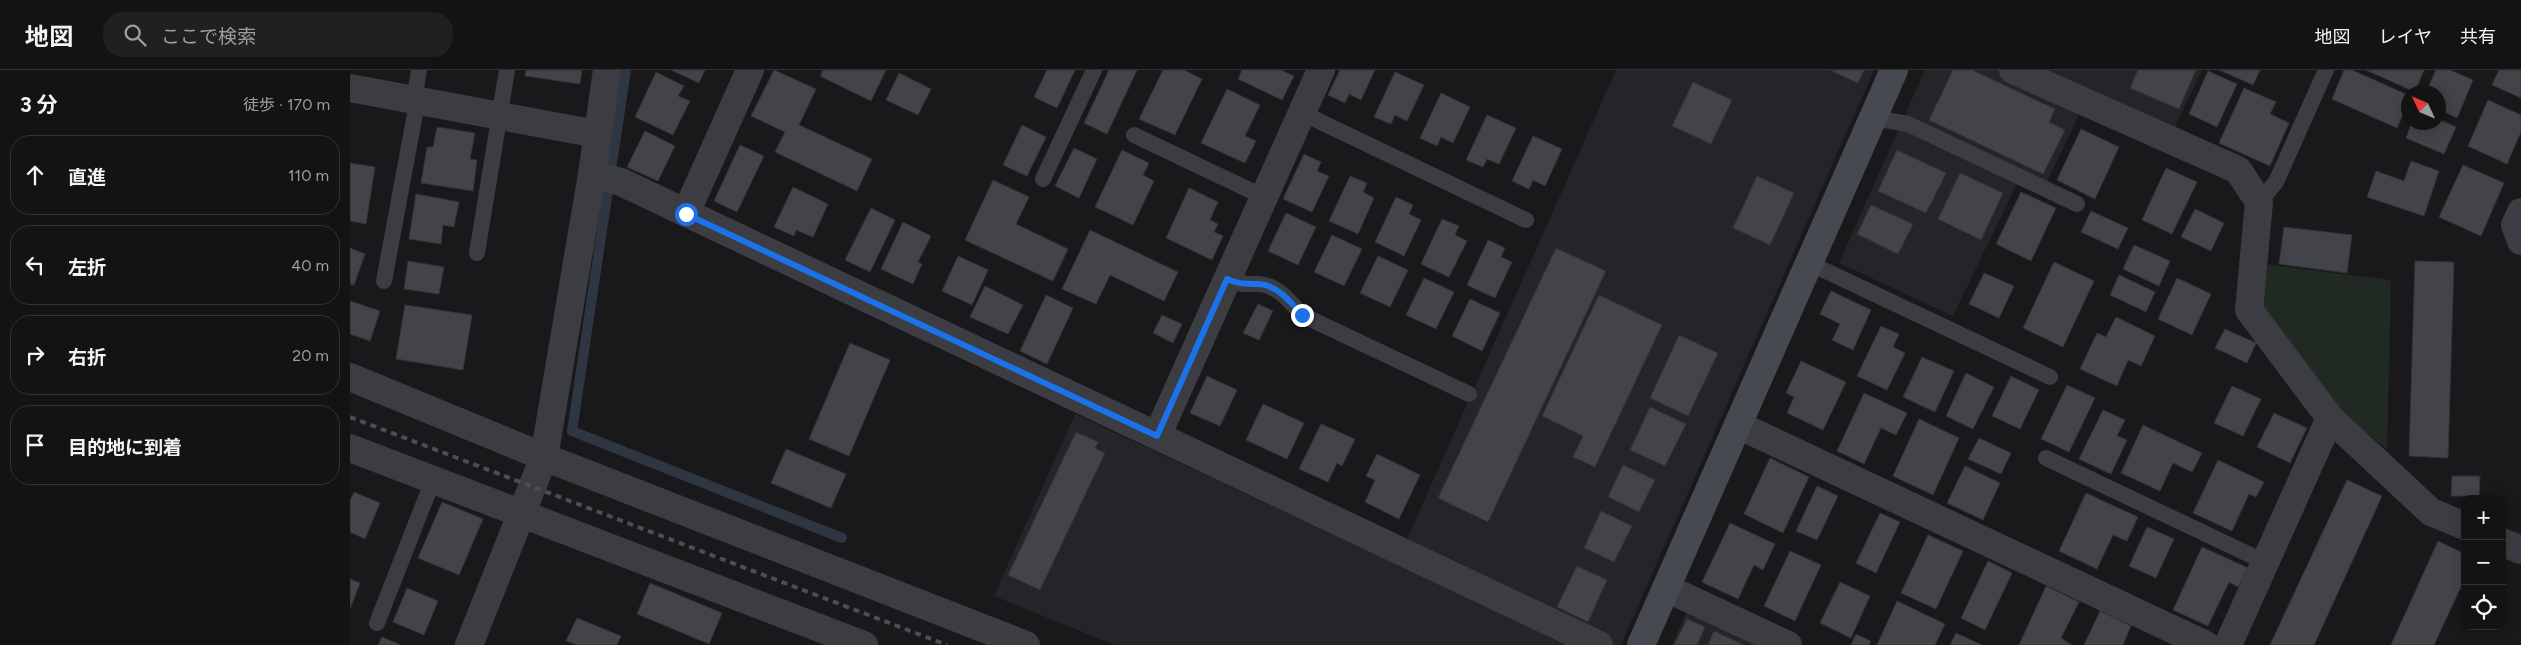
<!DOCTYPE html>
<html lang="ja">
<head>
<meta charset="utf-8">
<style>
  :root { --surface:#131314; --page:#202022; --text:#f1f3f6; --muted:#9d9ea0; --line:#323234 }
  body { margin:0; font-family:Figtree,"Noto Sans JP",sans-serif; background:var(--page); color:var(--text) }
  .controls { position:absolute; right:15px; bottom:15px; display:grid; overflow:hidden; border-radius:10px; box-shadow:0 2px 12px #0003 }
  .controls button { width:45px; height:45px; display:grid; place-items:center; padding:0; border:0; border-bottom:1px solid var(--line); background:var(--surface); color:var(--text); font:25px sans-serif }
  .compass { position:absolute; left:2051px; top:15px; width:45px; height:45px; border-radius:50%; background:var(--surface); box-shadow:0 2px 12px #0003; rotate:314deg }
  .stop { position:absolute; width:15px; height:15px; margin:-11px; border:4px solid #1a73e8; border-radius:50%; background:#fff }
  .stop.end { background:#1a73e8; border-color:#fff; box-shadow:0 1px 5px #0008 }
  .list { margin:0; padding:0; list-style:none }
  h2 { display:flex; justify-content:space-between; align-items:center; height:65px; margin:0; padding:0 20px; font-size:21px }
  h2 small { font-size:16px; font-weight:400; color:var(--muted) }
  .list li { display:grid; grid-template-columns:32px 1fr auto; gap:15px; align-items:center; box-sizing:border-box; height:80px; margin:0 10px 10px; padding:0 10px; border:1px solid var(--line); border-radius:20px }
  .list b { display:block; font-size:19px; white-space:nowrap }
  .list em { font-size:16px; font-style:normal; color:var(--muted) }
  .icon { flex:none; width:28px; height:28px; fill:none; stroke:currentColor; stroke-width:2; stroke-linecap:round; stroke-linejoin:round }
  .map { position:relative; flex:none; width:2171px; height:575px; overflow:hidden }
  header { display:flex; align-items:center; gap:30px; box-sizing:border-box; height:70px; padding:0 25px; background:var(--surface); border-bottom:1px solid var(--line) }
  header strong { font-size:24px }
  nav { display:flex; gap:28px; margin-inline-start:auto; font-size:18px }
  .search { width:350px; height:45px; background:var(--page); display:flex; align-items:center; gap:12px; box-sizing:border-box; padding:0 18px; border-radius:20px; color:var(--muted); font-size:19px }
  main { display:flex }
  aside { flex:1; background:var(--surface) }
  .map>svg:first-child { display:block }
</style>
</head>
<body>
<header>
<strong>地図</strong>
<div class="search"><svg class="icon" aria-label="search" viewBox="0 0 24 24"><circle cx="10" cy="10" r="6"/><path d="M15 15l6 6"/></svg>ここで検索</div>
<nav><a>地図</a><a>レイヤ</a><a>共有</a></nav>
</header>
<main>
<aside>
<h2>3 分<small>徒歩 · 170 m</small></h2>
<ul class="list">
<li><svg class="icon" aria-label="ahead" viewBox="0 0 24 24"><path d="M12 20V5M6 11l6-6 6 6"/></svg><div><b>直進</b></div><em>110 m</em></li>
<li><svg class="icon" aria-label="left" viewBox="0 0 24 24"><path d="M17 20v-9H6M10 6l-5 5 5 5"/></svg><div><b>左折</b></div><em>40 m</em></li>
<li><svg class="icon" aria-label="right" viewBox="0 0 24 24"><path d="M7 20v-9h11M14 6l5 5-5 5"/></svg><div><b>右折</b></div><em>20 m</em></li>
<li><svg class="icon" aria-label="arrive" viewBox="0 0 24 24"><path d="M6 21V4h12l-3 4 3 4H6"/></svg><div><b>目的地に到着</b></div></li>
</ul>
</aside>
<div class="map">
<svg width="2171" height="575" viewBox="0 0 2171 575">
  <rect width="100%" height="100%" fill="#19191b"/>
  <g fill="#252529">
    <path d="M1266 0H1524L1271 575H765L644 526 725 344 1046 494Z"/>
    <path d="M1575 0H1852L1814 80 1729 45 1696 113 1673 101 1603 246 1489 193Z"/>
    <path d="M1337 541 1411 575H1322Z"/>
  </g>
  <path fill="#202a22" d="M1912 194 2041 210 2037 380 1994 343 1908 231Z"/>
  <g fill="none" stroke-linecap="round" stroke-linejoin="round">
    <path stroke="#2e3741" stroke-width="10" d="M276 0 222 361 492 468"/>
  </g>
  <g fill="#434449" stroke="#333338">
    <path d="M176 0H232L230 14 175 6Z"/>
    <path d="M321 0H355L349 13Z"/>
    <path d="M424 0 466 19 449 55 522 89 507 121 425 82 435 62 401 46Z"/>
    <path d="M473 0H536L521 31 470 6Z"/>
    <path d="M697 0H725L707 38 684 27Z"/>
    <path d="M759 0H787L757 64 734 53Z"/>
    <path d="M813 0H834L852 9 825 65 789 49Z"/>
    <path d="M892 0H931L944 6 932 30 888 9Z"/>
    <path d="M990 0H1025L1011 30 999 24 995 33 978 25Z"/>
    <path d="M1480 0H1514L1508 13Z"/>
    <path d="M1603 0H1622L1705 39 1699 52 1715 60 1693 104 1579 50Z"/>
    <path d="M1788 0H1846L1829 39 1780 18Z"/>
    <path d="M1869 0H1910L1903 15Z"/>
    <path d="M1994 0H2002L2058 25V33L2047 58 1982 29Z"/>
    <path d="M2016 0H2074L2065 22Z"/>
    <path d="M2086 0H2100L2123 10 2107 48 2088 39V22H2076Z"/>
    <path d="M2149 0H2171V28L2142 15Z"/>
    <path d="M1858 1 1887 14 1867 57 1839 44Z"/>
    <path d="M306 2 334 16 328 26 340 31 323 65 285 47Z"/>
    <path d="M1045 2 1074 15 1057 51 1045 45 1041 54 1024 47Z"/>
    <path d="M549 3 581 19 568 45 536 30Z"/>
    <path d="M1343 12 1382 30 1361 74 1322 56Z"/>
    <path d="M1894 18 1926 32 1920 44 1939 53 1920 96 1869 73Z"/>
    <path d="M877 19 910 35 895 66 906 71 895 93 851 73Z"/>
    <path d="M1091 23 1120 37 1103 73 1091 67 1087 76 1070 68Z"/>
    <path d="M2138 30 2171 45V62L2157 94 2118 76Z"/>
    <path d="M1137 45 1166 58 1149 94 1137 89 1133 97 1116 90Z"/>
    <path d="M2088 49 2106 57 2094 84 2056 68 2062 52H2088Z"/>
    <path d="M672 55 696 67 677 106 653 95Z"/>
    <path d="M87 57 125 63 120 89 127 90 123 121 71 113 77 77H83Z"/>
    <path d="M1731 59 1769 77 1745 129 1707 110Z"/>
    <path d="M295 61 325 76 308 111 277 97Z"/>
    <path d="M1183 66 1212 79 1195 116 1183 110 1179 119 1162 111Z"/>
    <path d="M390 75 414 86 387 142 364 131Z"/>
    <path d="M724 78 747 89 729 128 705 116Z"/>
    <path d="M772 80 799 93 793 105 804 111 783 155 745 137Z"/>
    <path d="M1547 80 1596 103 1576 143 1528 121Z"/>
    <path d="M954 84 971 92 967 101 979 106 962 142 933 129Z"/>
    <path d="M2061 91 2089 101 2074 146 2017 127 2026 101 2054 111Z"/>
    <path d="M0 93 25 97 16 154 0 151Z"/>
    <path d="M2113 95 2154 113 2131 166 2089 147Z"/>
    <path d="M1816 98 1847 112 1822 164 1792 150Z"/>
    <path d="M1610 103 1653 123 1631 170 1588 149Z"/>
    <path d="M1000 106 1017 113 1013 122 1024 128 1008 164 979 151Z"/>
    <path d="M1407 106 1444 123 1420 175 1383 158Z"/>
    <path d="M643 110 679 127 666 154 718 179 703 211 615 170Z"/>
    <path d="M443 117 478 134 463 167 446 160 444 166 424 157Z"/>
    <path d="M839 118 868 132 860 150 868 154 864 162 873 166 862 190 816 168Z"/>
    <path d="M1671 122 1706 138 1681 191 1646 174Z"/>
    <path d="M66 124 109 132 104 157 93 155 91 174 59 169Z"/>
    <path d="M1046 127 1063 135 1059 144 1071 150 1054 186 1025 172Z"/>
    <path d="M1521 135 1563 154 1548 184 1507 164Z"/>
    <path d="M521 138 545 150 520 202 495 190Z"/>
    <path d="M1845 139 1874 153 1861 181 1831 167Z"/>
    <path d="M1741 141 1778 158 1768 179 1731 162Z"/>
    <path d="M936 143 966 157 948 195 918 181Z"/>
    <path d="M1092 149 1109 156 1105 165 1117 171 1099 207 1071 194Z"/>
    <path d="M553 152 581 166 568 192 572 194 563 214 531 199Z"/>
    <path d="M1934 157 2002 165 1997 203 1929 194Z"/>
    <path d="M740 160 828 202 814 231 760 205 746 234 712 219Z"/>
    <path d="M982 165 1012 179 994 216 964 202Z"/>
    <path d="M1138 170 1155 178 1151 187 1162 192 1145 228 1117 215Z"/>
    <path d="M1784 175 1820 191 1809 216 1773 199Z"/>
    <path d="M0 178 15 184 4 215 0 214Z"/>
    <path d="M1206 178 1256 201 1138 452 1088 428Z"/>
    <path d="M608 186 638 200 622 235 592 221Z"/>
    <path d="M1028 186 1058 200 1040 237 1010 223Z"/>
    <path d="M58 191 94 197 89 224 54 219Z"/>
    <path d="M2065 191 2104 192 2098 388 2059 386Z"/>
    <path d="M1704 192 1744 211 1713 277 1673 258Z"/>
    <path d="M1634 203 1664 216 1649 248 1619 234Z"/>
    <path d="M1769 205 1805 222 1796 242 1760 225Z"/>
    <path d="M1074 208 1104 222 1086 259 1056 245Z"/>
    <path d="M1827 208 1861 224 1842 265 1808 249Z"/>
    <path d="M635 216 673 235 658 264 620 247Z"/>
    <path d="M1481 221 1521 240 1503 280 1482 270 1490 254 1470 244Z"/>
    <path d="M696 225 723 238 697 294 670 281Z"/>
    <path d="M1249 225 1312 255 1245 397 1223 387 1233 366 1192 346Z"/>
    <path d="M1120 229 1150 243 1132 281 1102 266Z"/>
    <path d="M0 231 30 241 20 271 0 264Z"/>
    <path d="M908 234 923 241 909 270 893 263Z"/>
    <path d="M55 235 122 245 113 300 46 289Z"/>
    <path d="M812 245 832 254 823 273 803 263Z"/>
    <path d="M1766 247 1805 266 1791 296 1778 290 1767 316 1730 299 1747 263 1756 267Z"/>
    <path d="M1531 256 1549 264 1543 277 1555 283 1537 320 1507 306Z"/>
    <path d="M1875 259 1906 273 1897 293 1865 278Z"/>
    <path d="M1329 265 1368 283 1338 346 1300 328Z"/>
    <path d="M500 273 540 290 499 386 459 369Z"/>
    <path d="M1572 287 1604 301 1585 342 1553 327Z"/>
    <path d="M1451 291 1496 312 1473 360 1437 343 1444 327 1436 323Z"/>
    <path d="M1616 303 1644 317 1623 359 1596 346Z"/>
    <path d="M857 306 887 320 870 356 840 343Z"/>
    <path d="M1661 306 1689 320 1670 359 1642 346Z"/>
    <path d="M1717 315 1745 328 1719 382 1691 369Z"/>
    <path d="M1882 316 1911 329 1893 366 1864 353Z"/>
    <path d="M1514 323 1557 343 1546 365 1531 358 1514 394 1487 381Z"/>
    <path d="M913 334 954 353 937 389 896 370Z"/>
    <path d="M1300 337 1336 354 1315 396 1280 380Z"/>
    <path d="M1753 340 1775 350 1767 366 1777 370 1761 404 1729 389Z"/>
    <path d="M1924 343 1957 358 1940 393 1907 377Z"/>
    <path d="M1569 349 1609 368 1583 425 1543 406Z"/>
    <path d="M971 354 1005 369 992 396 987 393 978 412 949 399Z"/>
    <path d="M1793 355 1852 383 1842 402 1823 393 1810 421 1771 403Z"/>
    <path d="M726 362 748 372 745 378 755 383 690 520 658 505Z"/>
    <path d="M1629 368 1661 383 1651 404 1618 389Z"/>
    <path d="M436 379 496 404 481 438 421 413Z"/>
    <path d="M1027 384 1070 405 1049 449 1015 432 1025 410 1016 406Z"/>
    <path d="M1420 388 1459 407 1433 463 1394 444Z"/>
    <path d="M1868 390 1914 412 1906 427 1899 424 1882 461 1843 443Z"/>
    <path d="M1273 395 1305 410 1289 442 1258 427Z"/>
    <path d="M1615 396 1650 413 1633 450 1597 433Z"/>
    <path d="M2102 406H2130L2129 426H2101Z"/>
    <path d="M1997 410 2032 426 1964 575H1920Z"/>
    <path d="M1467 416 1488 426 1467 470 1446 461Z"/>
    <path d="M4 422 30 433 15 469 0 462V431Z"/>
    <path d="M1736 423 1788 447 1777 471 1763 465 1747 499 1709 481Z"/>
    <path d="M92 432 133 449 109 505 68 488Z"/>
    <path d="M1251 441 1282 456 1264 492 1234 478Z"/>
    <path d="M1530 443 1550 452 1526 503 1506 493Z"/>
    <path d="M1380 453 1425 474 1413 500 1404 495 1388 529 1352 512Z"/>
    <path d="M1797 457 1824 469 1806 508 1779 496Z"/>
    <path d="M1578 465 1613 481 1586 539 1551 523Z"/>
    <path d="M2088 471 2115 484V508L2084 575H2041Z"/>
    <path d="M1852 477 1898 498 1888 517 1879 512 1858 556 1823 540Z"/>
    <path d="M1440 481 1471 495 1445 551 1414 536Z"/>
    <path d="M1638 491 1662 503 1635 560 1611 548Z"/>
    <path d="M1227 496 1257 510 1238 552 1207 537Z"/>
    <path d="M0 509 10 513 0 539Z"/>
    <path d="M1490 512 1520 526 1501 568 1470 553Z"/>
    <path d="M300 513 372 543 359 574 287 544Z"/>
    <path d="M1696 516 1729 532 1711 568 1722 575H1669Z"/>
    <path d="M57 518 88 531 74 565 43 552Z"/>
    <path d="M1547 531 1595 554 1585 575H1527Z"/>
    <path d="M1750 541 1781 556 1773 575H1734Z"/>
    <path d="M227 548 271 566 267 575H227L216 571Z"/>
    <path d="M1337 549 1355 557 1347 575H1324Z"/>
    <path d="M1364 561 1394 575H1358Z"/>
    <path d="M1606 563 1632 575H1600Z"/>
    <path d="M1506 564 1521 571 1519 575H1501Z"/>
    <path d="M32 567 51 575H28Z"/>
  </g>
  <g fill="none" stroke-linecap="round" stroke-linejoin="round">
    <g stroke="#3c3c43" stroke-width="16">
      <path d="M952 43 1176 150"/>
      <path d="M1523 48 1558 54 1727 134"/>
      <path d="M784 65 914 127"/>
      <path d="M693 109 744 0"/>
      <path d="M1909 132 1926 112 1976 0"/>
      <path d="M127 183 157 0"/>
      <path d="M1459 193 1700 307"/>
      <path d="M877 209C891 215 894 214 908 214 926 214 941 232 952 245L1119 324"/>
      <path d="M34 211 65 44 64 30 69 0"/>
      <path d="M1696 388 1915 492"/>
      <path d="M27 553 83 410"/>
    </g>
    <g stroke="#3c3c43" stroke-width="28">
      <path d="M1663 0 1888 100 1909 132 1899 240 1980 348 2081 442 2115 456"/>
      <path d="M0 18 247 64"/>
      <path d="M242 104 271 112 1249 575"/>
      <path d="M2171 142 2165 155 2171 171"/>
      <path d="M336 143 400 0"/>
      <path d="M0 307 194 387 676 575"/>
      <path d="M1388 355 1856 575"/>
      <path d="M807 366 971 0"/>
      <path d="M0 378 514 575"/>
      <path d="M2152 472 2171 480"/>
      <path d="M1316 518 1438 575"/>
      <path d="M119 575 194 387 242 104 257 0"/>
      <path d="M1878 575 1980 348"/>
    </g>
    <path stroke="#474951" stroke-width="28" d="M1291 575 1544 0"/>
    <path stroke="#4c4e56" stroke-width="4" stroke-dasharray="6 5" stroke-linecap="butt" d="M0 347 597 575"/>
  </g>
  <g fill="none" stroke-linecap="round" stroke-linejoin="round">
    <path stroke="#1a73e8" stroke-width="6" d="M336 144 807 366 877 209C891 215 894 213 908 214 926 214 941 232 952 245"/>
  </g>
</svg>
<div class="controls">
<button>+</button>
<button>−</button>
<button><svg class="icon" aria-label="locate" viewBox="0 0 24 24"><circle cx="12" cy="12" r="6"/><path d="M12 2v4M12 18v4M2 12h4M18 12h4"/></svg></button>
</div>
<svg class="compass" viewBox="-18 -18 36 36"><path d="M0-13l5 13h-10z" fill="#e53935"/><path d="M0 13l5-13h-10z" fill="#9d9ea0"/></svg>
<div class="stop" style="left:336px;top:144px"></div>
<div class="stop end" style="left:952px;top:245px"></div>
</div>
</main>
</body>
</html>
